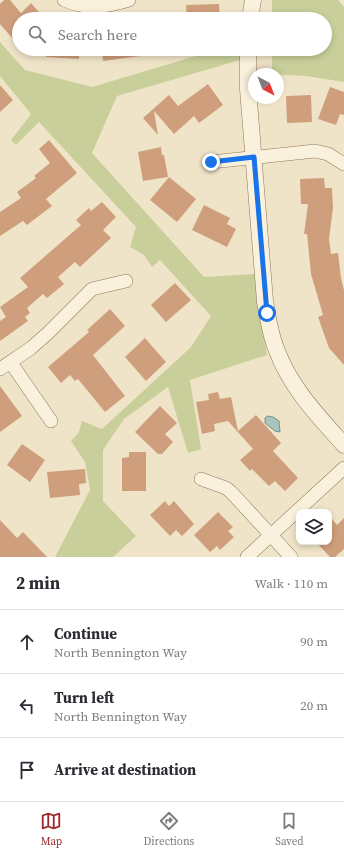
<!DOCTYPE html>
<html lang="en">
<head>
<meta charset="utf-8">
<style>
  :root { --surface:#fff; --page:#f2f2f3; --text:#2b2b33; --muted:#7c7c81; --line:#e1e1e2; --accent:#9e2a2b }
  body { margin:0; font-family:"Source Serif 4",serif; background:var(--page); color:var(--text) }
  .controls { position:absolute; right:12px; bottom:12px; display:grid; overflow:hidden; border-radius:8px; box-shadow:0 2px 6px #0003 }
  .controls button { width:36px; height:36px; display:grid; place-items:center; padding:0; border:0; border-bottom:1px solid var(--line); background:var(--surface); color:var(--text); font:20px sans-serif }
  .compass { position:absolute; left:248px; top:68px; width:36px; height:36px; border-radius:50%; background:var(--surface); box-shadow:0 2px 6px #0003; rotate:138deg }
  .stop { position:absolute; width:12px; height:12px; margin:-9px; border:3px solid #1a73e8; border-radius:50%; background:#fff }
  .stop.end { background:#1a73e8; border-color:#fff; box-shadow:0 1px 4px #0008 }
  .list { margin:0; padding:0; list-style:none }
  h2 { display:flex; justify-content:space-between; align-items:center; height:52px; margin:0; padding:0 16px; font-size:17px }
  h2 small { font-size:13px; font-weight:400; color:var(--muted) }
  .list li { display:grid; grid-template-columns:26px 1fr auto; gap:12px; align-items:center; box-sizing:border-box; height:64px; padding:0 16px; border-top:1px solid var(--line) }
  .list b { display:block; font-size:15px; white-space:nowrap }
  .list p { margin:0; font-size:13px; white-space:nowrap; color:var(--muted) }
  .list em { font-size:13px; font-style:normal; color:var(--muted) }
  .icon { flex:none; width:22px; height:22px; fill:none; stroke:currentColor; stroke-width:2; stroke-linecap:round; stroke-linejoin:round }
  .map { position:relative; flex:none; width:344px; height:557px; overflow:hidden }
  .search { position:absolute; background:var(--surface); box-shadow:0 2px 6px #0003; left:12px; right:12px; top:12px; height:44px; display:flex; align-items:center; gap:10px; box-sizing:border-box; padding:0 14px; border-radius:22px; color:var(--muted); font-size:15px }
  .sheet { height:244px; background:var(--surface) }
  nav { display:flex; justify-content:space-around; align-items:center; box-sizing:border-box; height:56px; border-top:1px solid var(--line); background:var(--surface); font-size:11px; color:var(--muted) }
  nav a { display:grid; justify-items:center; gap:2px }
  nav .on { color:var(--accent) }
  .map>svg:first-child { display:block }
</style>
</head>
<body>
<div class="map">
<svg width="344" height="557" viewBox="0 0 344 557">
  <rect width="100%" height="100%" fill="#f0e4c8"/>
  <g fill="#c9cf9b">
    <path d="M272 0H338L344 7V82L306 76 272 74V49H325V19H272Z"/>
    <path d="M0 42 25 70 92 87 219 49H240V60L117 96 92 153 204 277 255 274 267 355 190 380 201 449 188 453 168 387 124 419 103 450V501L136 536 113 557H55L90 490 85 462 71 441 79 432 82 421 102 429 191 347 211 316 160 260 152 267 144 255 130 247 136 227 39 122 16 145 11 140 31 114 0 76Z"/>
  </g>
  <path fill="#a9c4bc" stroke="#6f938a" d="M268 416 273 417 279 421 280 432 275 431 265 423V418Z"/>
  <g fill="#cf9f7d">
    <path d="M4 0H10L21 13 31 3 45 19H19V34L13 39 0 24V4Z"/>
    <path d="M219 4 220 19H187L186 5Z"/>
    <path d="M47 49H79V59L46 57Z"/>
    <path d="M102 49H148V55L103 61Z"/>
    <path d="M208 84 223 105 199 123 194 116 174 134 154 111 158 135 143 118 169 95 178 106Z"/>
    <path d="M0 85 13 100 0 112Z"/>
    <path d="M330 87 344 92V115L340 114 336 125 318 119Z"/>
    <path d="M311 95 312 122 287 123 286 96Z"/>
    <path d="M49 140 77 173 46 199 52 206 27 225 23 221 0 236V212L21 198 17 192 36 178 34 176 50 163 39 149Z"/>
    <path d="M161 147 162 155H164L168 177 143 181 138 152Z"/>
    <path d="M169 177 196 199 177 222 150 200Z"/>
    <path d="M324 178 325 188H332L333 208 329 239 331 254 338 253 341 278 344 290V365L329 348 318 317 323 315 311 274 307 234H304L308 204H301L300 179Z"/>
    <path d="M102 202 116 217 103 230 111 238 80 267 75 262 58 277 64 284 47 298 43 294 27 308 30 313 25 317 28 321 0 341V321L6 317 0 307 28 287 20 278 81 225 76 220 89 208 91 211Z"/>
    <path d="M204 205 230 218 227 224 236 229 227 247 192 230Z"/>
    <path d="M175 283 191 300 166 322 151 305Z"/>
    <path d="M110 309 125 326 93 355 125 396 105 412 78 379 75 381 70 375 61 383 48 367 89 332 87 330Z"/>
    <path d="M145 338 166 362 146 381 125 357Z"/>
    <path d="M0 386 22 416 0 432Z"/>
    <path d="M218 392 220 399 231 397 238 431 256 415 281 443 273 451 298 478 285 491 275 481 269 486 252 469 250 471 240 460 253 449 228 421 214 424 215 431 202 434 196 402 209 400 208 394Z"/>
    <path d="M160 406 177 423 165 434 173 442 162 454H158L135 432Z"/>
    <path d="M22 444 45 460 30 482 7 465Z"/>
    <path d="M129 452H146V491H122V458L129 457Z"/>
    <path d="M85 469 86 483 79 484 80 495 50 498 47 472Z"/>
    <path d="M165 501 169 506 174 501 194 524 182 536 176 530 170 536 150 515Z"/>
    <path d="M218 512 233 527 228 531 234 537 220 550 217 546 210 552 194 535Z"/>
    <path d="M329 516 337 525 344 518V549L335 557H330L316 542H329Z"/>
    <path d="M0 520 17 538 23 532 47 557H0Z"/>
  </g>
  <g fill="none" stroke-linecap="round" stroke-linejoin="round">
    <g stroke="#8d765c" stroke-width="14">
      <g id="minor">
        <path d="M64 0C86 10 106 7 129 0"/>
        <path d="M211 162 315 151 328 154 344 164"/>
        <path d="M11 363 51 421"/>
        <path d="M0 369 31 348 48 333 92 289 126 281"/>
        <path d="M201 479 226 488 231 492 291 557"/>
        <path d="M247 557 344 468"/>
      </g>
    </g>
    <g stroke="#8d765c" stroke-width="17">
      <g id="tertiary">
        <path d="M250 19 253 0"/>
        <path d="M248 49V89L265 301C268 318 270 335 277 351 291 388 318 416 344 445"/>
      </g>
    </g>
    <use href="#minor" stroke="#faf1dc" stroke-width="13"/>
    <use href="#tertiary" stroke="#faf1dc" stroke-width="16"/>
  </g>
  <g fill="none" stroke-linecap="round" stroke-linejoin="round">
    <path stroke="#1a73e8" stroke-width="5" d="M211 162 254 157 267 313"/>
  </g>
</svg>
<div class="controls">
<button><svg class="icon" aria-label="layers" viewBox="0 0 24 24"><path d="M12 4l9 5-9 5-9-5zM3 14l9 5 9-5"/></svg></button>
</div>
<svg class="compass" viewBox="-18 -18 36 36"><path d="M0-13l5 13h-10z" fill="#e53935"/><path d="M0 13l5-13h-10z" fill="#7c7c81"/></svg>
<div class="stop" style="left:267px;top:313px"></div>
<div class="stop end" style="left:211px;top:162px"></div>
<div class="search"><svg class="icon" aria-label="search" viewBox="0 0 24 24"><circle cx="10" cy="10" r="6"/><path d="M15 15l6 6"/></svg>Search here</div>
</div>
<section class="sheet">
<h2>2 min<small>Walk · 110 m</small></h2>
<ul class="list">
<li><svg class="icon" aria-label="ahead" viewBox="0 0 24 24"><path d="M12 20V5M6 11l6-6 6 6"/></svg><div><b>Continue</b><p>North Bennington Way</p></div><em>90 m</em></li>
<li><svg class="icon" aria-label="left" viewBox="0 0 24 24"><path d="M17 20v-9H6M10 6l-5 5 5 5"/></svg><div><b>Turn left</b><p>North Bennington Way</p></div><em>20 m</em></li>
<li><svg class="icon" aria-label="arrive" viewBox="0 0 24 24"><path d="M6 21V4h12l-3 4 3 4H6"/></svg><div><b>Arrive at destination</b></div></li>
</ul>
</section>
<nav>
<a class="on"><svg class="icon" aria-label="map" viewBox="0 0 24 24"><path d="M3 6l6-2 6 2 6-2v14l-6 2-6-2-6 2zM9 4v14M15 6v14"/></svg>Map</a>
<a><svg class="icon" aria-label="directions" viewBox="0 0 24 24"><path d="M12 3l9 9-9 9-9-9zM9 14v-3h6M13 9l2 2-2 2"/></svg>Directions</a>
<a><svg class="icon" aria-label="saved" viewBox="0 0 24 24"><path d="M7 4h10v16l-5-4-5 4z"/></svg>Saved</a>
</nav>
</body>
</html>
